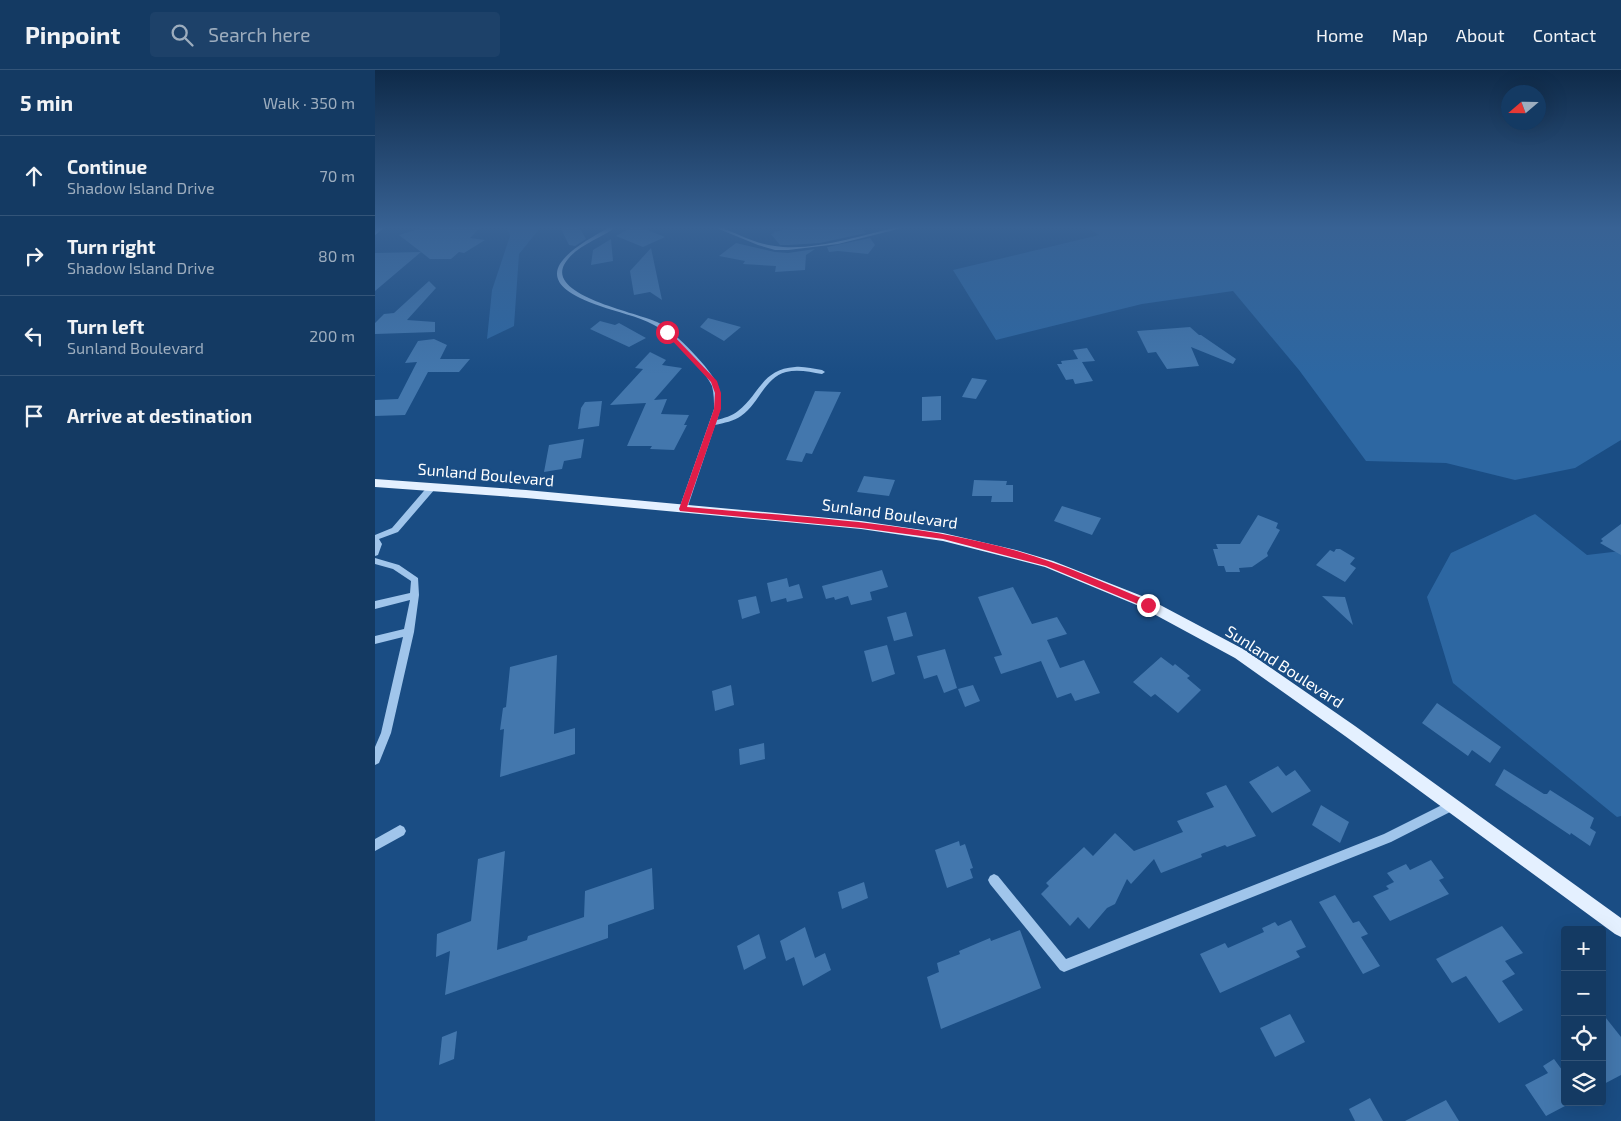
<!DOCTYPE html>
<html lang="en">
<head>
<meta charset="utf-8">
<style>
  :root { --surface:#143a63; --page:#1d4169; --text:#f1f3f6; --muted:#9dadbe; --line:#335478 }
  body { margin:0; font-family:"Exo 2",sans-serif; background:var(--page); color:var(--text) }
  .controls { position:absolute; right:15px; bottom:15px; display:grid; overflow:hidden; border-radius:5px; box-shadow:0 5px 20px #0002 }
  .controls button { width:45px; height:45px; display:grid; place-items:center; padding:0; border:0; border-bottom:1px solid var(--line); background:var(--surface); color:var(--text); font:25px sans-serif }
  .compass { position:absolute; left:1126px; top:15px; width:45px; height:45px; border-radius:50%; background:var(--surface); box-shadow:0 5px 20px #0002; rotate:250deg }
  .stop { position:absolute; width:15px; height:15px; margin:-11px; border:4px solid #e11d48; border-radius:50%; background:#fff }
  .stop.end { background:#e11d48; border-color:#fff; box-shadow:0 1px 5px #0008 }
  .list { margin:0; padding:0; list-style:none }
  h2 { display:flex; justify-content:space-between; align-items:center; height:65px; margin:0; padding:0 20px; font-size:21px }
  h2 small { font-size:16px; font-weight:400; color:var(--muted) }
  .list li { display:grid; grid-template-columns:32px 1fr auto; gap:15px; align-items:center; box-sizing:border-box; height:80px; padding:0 20px; border-top:1px solid var(--line) }
  .list b { display:block; font-size:19px; white-space:nowrap }
  .list p { margin:0; font-size:16px; white-space:nowrap; color:var(--muted) }
  .list em { font-size:16px; font-style:normal; color:var(--muted) }
  .icon { flex:none; width:28px; height:28px; fill:none; stroke:currentColor; stroke-width:2; stroke-linecap:round; stroke-linejoin:round }
  .map { position:relative; flex:none; width:1246px; height:1051px; overflow:hidden }
  header { display:flex; align-items:center; gap:30px; box-sizing:border-box; height:70px; padding:0 25px; background:var(--surface); border-bottom:1px solid var(--line) }
  header strong { font-size:24px }
  nav { display:flex; gap:28px; margin-inline-start:auto; font-size:18px }
  .search { width:350px; height:45px; background:var(--page); display:flex; align-items:center; gap:12px; box-sizing:border-box; padding:0 18px; border-radius:5px; color:var(--muted); font-size:19px }
  main { display:flex }
  aside { flex:1; background:var(--surface) }
  .map>svg:first-child { display:block }
</style>
</head>
<body>
<header>
<strong>Pinpoint</strong>
<div class="search"><svg class="icon" aria-label="search" viewBox="0 0 24 24"><circle cx="10" cy="10" r="6"/><path d="M15 15l6 6"/></svg>Search here</div>
<nav><a>Home</a><a>Map</a><a>About</a><a>Contact</a></nav>
</header>
<main>
<aside>
<h2>5 min<small>Walk · 350 m</small></h2>
<ul class="list">
<li><svg class="icon" aria-label="ahead" viewBox="0 0 24 24"><path d="M12 20V5M6 11l6-6 6 6"/></svg><div><b>Continue</b><p>Shadow Island Drive</p></div><em>70 m</em></li>
<li><svg class="icon" aria-label="right" viewBox="0 0 24 24"><path d="M7 20v-9h11M14 6l5 5-5 5"/></svg><div><b>Turn right</b><p>Shadow Island Drive</p></div><em>80 m</em></li>
<li><svg class="icon" aria-label="left" viewBox="0 0 24 24"><path d="M17 20v-9H6M10 6l-5 5 5 5"/></svg><div><b>Turn left</b><p>Sunland Boulevard</p></div><em>200 m</em></li>
<li><svg class="icon" aria-label="arrive" viewBox="0 0 24 24"><path d="M6 21V4h12l-3 4 3 4H6"/></svg><div><b>Arrive at destination</b></div></li>
</ul>
</aside>
<div class="map">
<svg width="1246" height="1051" viewBox="0 0 1246 1051">
  <rect width="100%" height="100%" fill="#1a4d84"/>
  <g fill="#2d67a2">
    <path d="M132 157H166L144 184 139 256 112 269 117 220 135 166Z"/>
    <path d="M711 157H1246V370L1200 398 1140 410 1071 393 991 391 924 300 858 221 767 234 621 270 578 200 724 165Z"/>
    <path d="M1160 444 1212 485 1246 481V746L1242 747 1078 613 1052 527 1076 483Z"/>
  </g>
  <g fill="#4377ad">
    <path d="M50 157H106L95 168 110 170 89 183 84 182 76 189H55L46 182 0 221V183L46 182 24 165Z"/>
    <path d="M196 157H204L211 169 200 176 194 175 186 159Z"/>
    <path d="M257 157H265L290 167 268 177 241 166Z"/>
    <path d="M423 157H486L491 163 445 173 414 175H405L396 164 400 163 398 162Z"/>
    <path d="M495 168 500 175 493 184 463 181 454 182 452 177Z"/>
    <path d="M236 169 238 191 216 195 218 180Z"/>
    <path d="M361 173 400 182 413 183 440 179 431 185 430 200 400 202 401 196 368 194 370 191 344 186Z"/>
    <path d="M276 178 287 230 275 222 259 225 255 201Z"/>
    <path d="M54 211 61 218 32 250 60 252V262L0 264V253L9 244 19 243Z"/>
    <path d="M333 248 366 257 349 271 325 257Z"/>
    <path d="M225 251 240 255 244 253 271 268 254 277 215 259Z"/>
    <path d="M815 257 824 265H826L861 289 858 294 816 277 824 296 792 299 781 282 773 283 762 261Z"/>
    <path d="M59 269 72 275 65 289H95L84 302H53L30 345 0 346V330L23 329 42 292 30 293 43 271Z"/>
    <path d="M712 278 720 291 707 292 718 311 700 314 698 309 691 310 682 294H687L686 291 703 289 698 280Z"/>
    <path d="M275 282 291 290 287 295 307 298 279 330 292 329 286 344 314 345 309 355H312L299 380 275 379 277 376H252L271 333 235 335 268 299 260 298Z"/>
    <path d="M597 308 612 310 601 329 587 327Z"/>
    <path d="M440 321 466 322 437 384 431 383 427 392 411 390Z"/>
    <path d="M566 326V350L547 351V327Z"/>
    <path d="M227 331 224 356 203 359 206 338 210 332Z"/>
    <path d="M209 369 206 388 189 391 187 399 169 402 174 375Z"/>
    <path d="M489 406 520 410 514 426 482 422Z"/>
    <path d="M599 410 632 411 631 415H638V432H616L617 426H597Z"/>
    <path d="M687 436 726 448 717 465 679 451Z"/>
    <path d="M883 445 903 453 901 458 905 460 892 483 893 486 877 497 864 498 865 502H851L849 496H843L838 479H843L841 474H865Z"/>
    <path d="M1246 454V485L1225 473 1228 471 1226 469Z"/>
    <path d="M961 479H965L980 488 975 494 981 498 970 512 941 495 955 480 959 482Z"/>
    <path d="M507 500 513 517 495 522 497 530 476 535 473 526 460 530 459 527 451 529 447 516Z"/>
    <path d="M412 508 414 517 424 514 428 528 412 532 411 528 396 532 392 513Z"/>
    <path d="M638 517 657 554 682 547 692 564 672 570 685 598 709 590 725 623 700 631 696 623 682 628 666 591 626 604 619 587 627 585 603 527Z"/>
    <path d="M381 526 385 543 367 549 363 530Z"/>
    <path d="M947 526 970 527 978 555Z"/>
    <path d="M531 542 538 566 519 571 512 547Z"/>
    <path d="M512 575 520 604 497 612 489 581Z"/>
    <path d="M570 579 582 618 569 623 562 605 549 609 542 586Z"/>
    <path d="M182 585 179 664 200 658V684L125 707 129 659 125 660 128 638 131 637 135 597Z"/>
    <path d="M786 587 798 596 800 594 815 606 812 608 826 620 803 643 780 624 776 627 758 612Z"/>
    <path d="M356 615 359 635 340 641 337 621Z"/>
    <path d="M598 615 605 631 590 637 583 619Z"/>
    <path d="M1062 633 1126 677 1115 693 1097 680 1093 686 1047 653Z"/>
    <path d="M389 673 390 689 365 695 364 679Z"/>
    <path d="M903 696 911 706 920 700 936 721 897 743 874 712Z"/>
    <path d="M1129 699 1169 724H1172L1175 720 1219 748 1215 758 1221 762 1215 776 1196 763 1195 765 1120 715Z"/>
    <path d="M851 715 881 766 852 777 850 775 826 784 827 787 786 803 779 789 756 814 752 809 740 834 732 838 714 859 703 847 695 856 666 824 674 816 671 813 709 777 718 786 740 763 759 781 808 762 802 751 839 737 831 723Z"/>
    <path d="M946 735 974 752 965 773 937 755Z"/>
    <path d="M584 771 585 776 590 774 598 798 595 799 598 808 572 818 560 780Z"/>
    <path d="M130 781 122 880 152 870 153 866 209 847 210 821 277 798 279 839 233 855V868L70 925 75 881 61 887 62 864 96 851 103 789Z"/>
    <path d="M1056 790 1069 808 1064 810 1074 824 1015 851 998 826 1014 819 1011 816 1019 812 1012 803 1031 794 1035 800Z"/>
    <path d="M489 812 493 828 467 839 463 822Z"/>
    <path d="M960 825 978 853 984 851 993 864 986 867 1005 896 988 904 944 832Z"/>
    <path d="M916 850 931 877 921 881 925 887 845 923 825 884 850 873 853 878 889 862 887 858 900 852 903 856Z"/>
    <path d="M1127 856 1148 883 1130 891 1140 904 1127 911 1148 940 1124 953 1091 906 1077 913 1061 889Z"/>
    <path d="M430 857 440 888 450 883 456 900 428 916 419 887 411 891 405 871Z"/>
    <path d="M645 860 666 918 566 959 552 907 564 902 562 893 585 884 584 881 615 868 616 871Z"/>
    <path d="M384 864 391 888 369 900 362 876Z"/>
    <path d="M1227 943 1246 967V1005L1227 1015Z"/>
    <path d="M915 944 930 972 900 987 885 958Z"/>
    <path d="M82 961 79 989 64 995 67 967Z"/>
    <path d="M1179 989 1190 1004V1036L1171 1046 1150 1015 1173 1003 1168 996Z"/>
    <path d="M995 1028 1008 1051H980L974 1039Z"/>
    <path d="M1071 1030 1084 1051H1030Z"/>
  </g>
  <g fill="none" stroke-linecap="round" stroke-linejoin="round">
    <g fill="#a0c5eb" fill-rule="evenodd">
      <path d="M4 157H10L0 165V160Z"/>
      <path d="M235 157H241C225 169 199 176 189 195 173 227 266 243 284 253 300 262 337 300 343 316 347 328 346 339 342 350 349 348 357 346 363 341 385 324 387 299 420 297 429 296 438 299 447 300L450 302 447 304C435 302 423 299 411 302 389 308 384 334 366 346 359 351 349 353 340 355L312 439 308 442 304 439 339 339C339 331 339 324 337 316 331 301 294 263 279 255 262 246 242 242 225 236 148 210 189 182 235 157Z"/>
      <path d="M339 157H345C363 164 381 174 400 176 437 182 487 165 523 157H531L463 174 413 180H400L383 175Z"/>
      <path d="M57 414 61 417 60 419 23 462 4 469 7 474 3 485 0 486V465L17 458 54 415Z"/>
      <path d="M0 488 24 495 43 508 44 525 39 562 16 663 4 693 0 695V677L6 663 28 567 0 574V566L29 559 35 530 0 539V531L35 523 36 511 18 499 0 494Z"/>
      <path d="M1077 730 1081 731 1082 735 1081 739 1016 772 689 902 685 900 615 814 613 810 615 806 619 804 623 806 691 889 1009 764Z"/>
      <path d="M25 755 29 757 31 761 29 765 0 781V769Z"/>
    </g>
    <path fill="#e4f0ff" fill-rule="evenodd" d="M0 409 151 420 486 451 568 463 641 480 678 491 772 528 870 580 980 656 1246 848V867L1240 864 970 666 860 588 764 536 670 497 568 471 486 459 151 428 0 417Z"/>
  </g>
  <linearGradient id="sky" x2="0" y2="1"><stop stop-color="#0e2a49"/><stop offset="0.52" stop-color="#386294"/><stop offset="1" stop-color="#386294" stop-opacity="0"/></linearGradient>
  <rect width="1246" height="304" fill="url(#sky)"/>
  <path fill="#e11d48" d="M290 261H294L342 311 346 323V339L312 437C422 447 535 451 642 481 688 494 732 514 776 532V537H770L671 496 568 469 486 458 305 441 304 439 339 339 340 323 336 312 290 263Z"/>
  <g text-anchor="middle" dominant-baseline="central" stroke-width="4.5" stroke-linejoin="round" paint-order="stroke">
    <g font-size="16" fill="#fff" stroke="#1a4d84">
      <text transform="translate(111 404) rotate(5)">Sunland Boulevard</text>
      <text transform="translate(515 443) rotate(8)">Sunland Boulevard</text>
      <text transform="translate(910 596) rotate(33)">Sunland Boulevard</text>
    </g>
  </g>
</svg>
<div class="controls">
<button>+</button>
<button>−</button>
<button><svg class="icon" aria-label="locate" viewBox="0 0 24 24"><circle cx="12" cy="12" r="6"/><path d="M12 2v4M12 18v4M2 12h4M18 12h4"/></svg></button>
<button><svg class="icon" aria-label="layers" viewBox="0 0 24 24"><path d="M12 4l9 5-9 5-9-5zM3 14l9 5 9-5"/></svg></button>
</div>
<svg class="compass" viewBox="-18 -18 36 36"><path d="M0-13l5 13h-10z" fill="#e53935"/><path d="M0 13l5-13h-10z" fill="#9dadbe"/></svg>
<div class="stop" style="left:292px;top:262px"></div>
<div class="stop end" style="left:773px;top:535px"></div>
</div>
</main>
</body>
</html>
